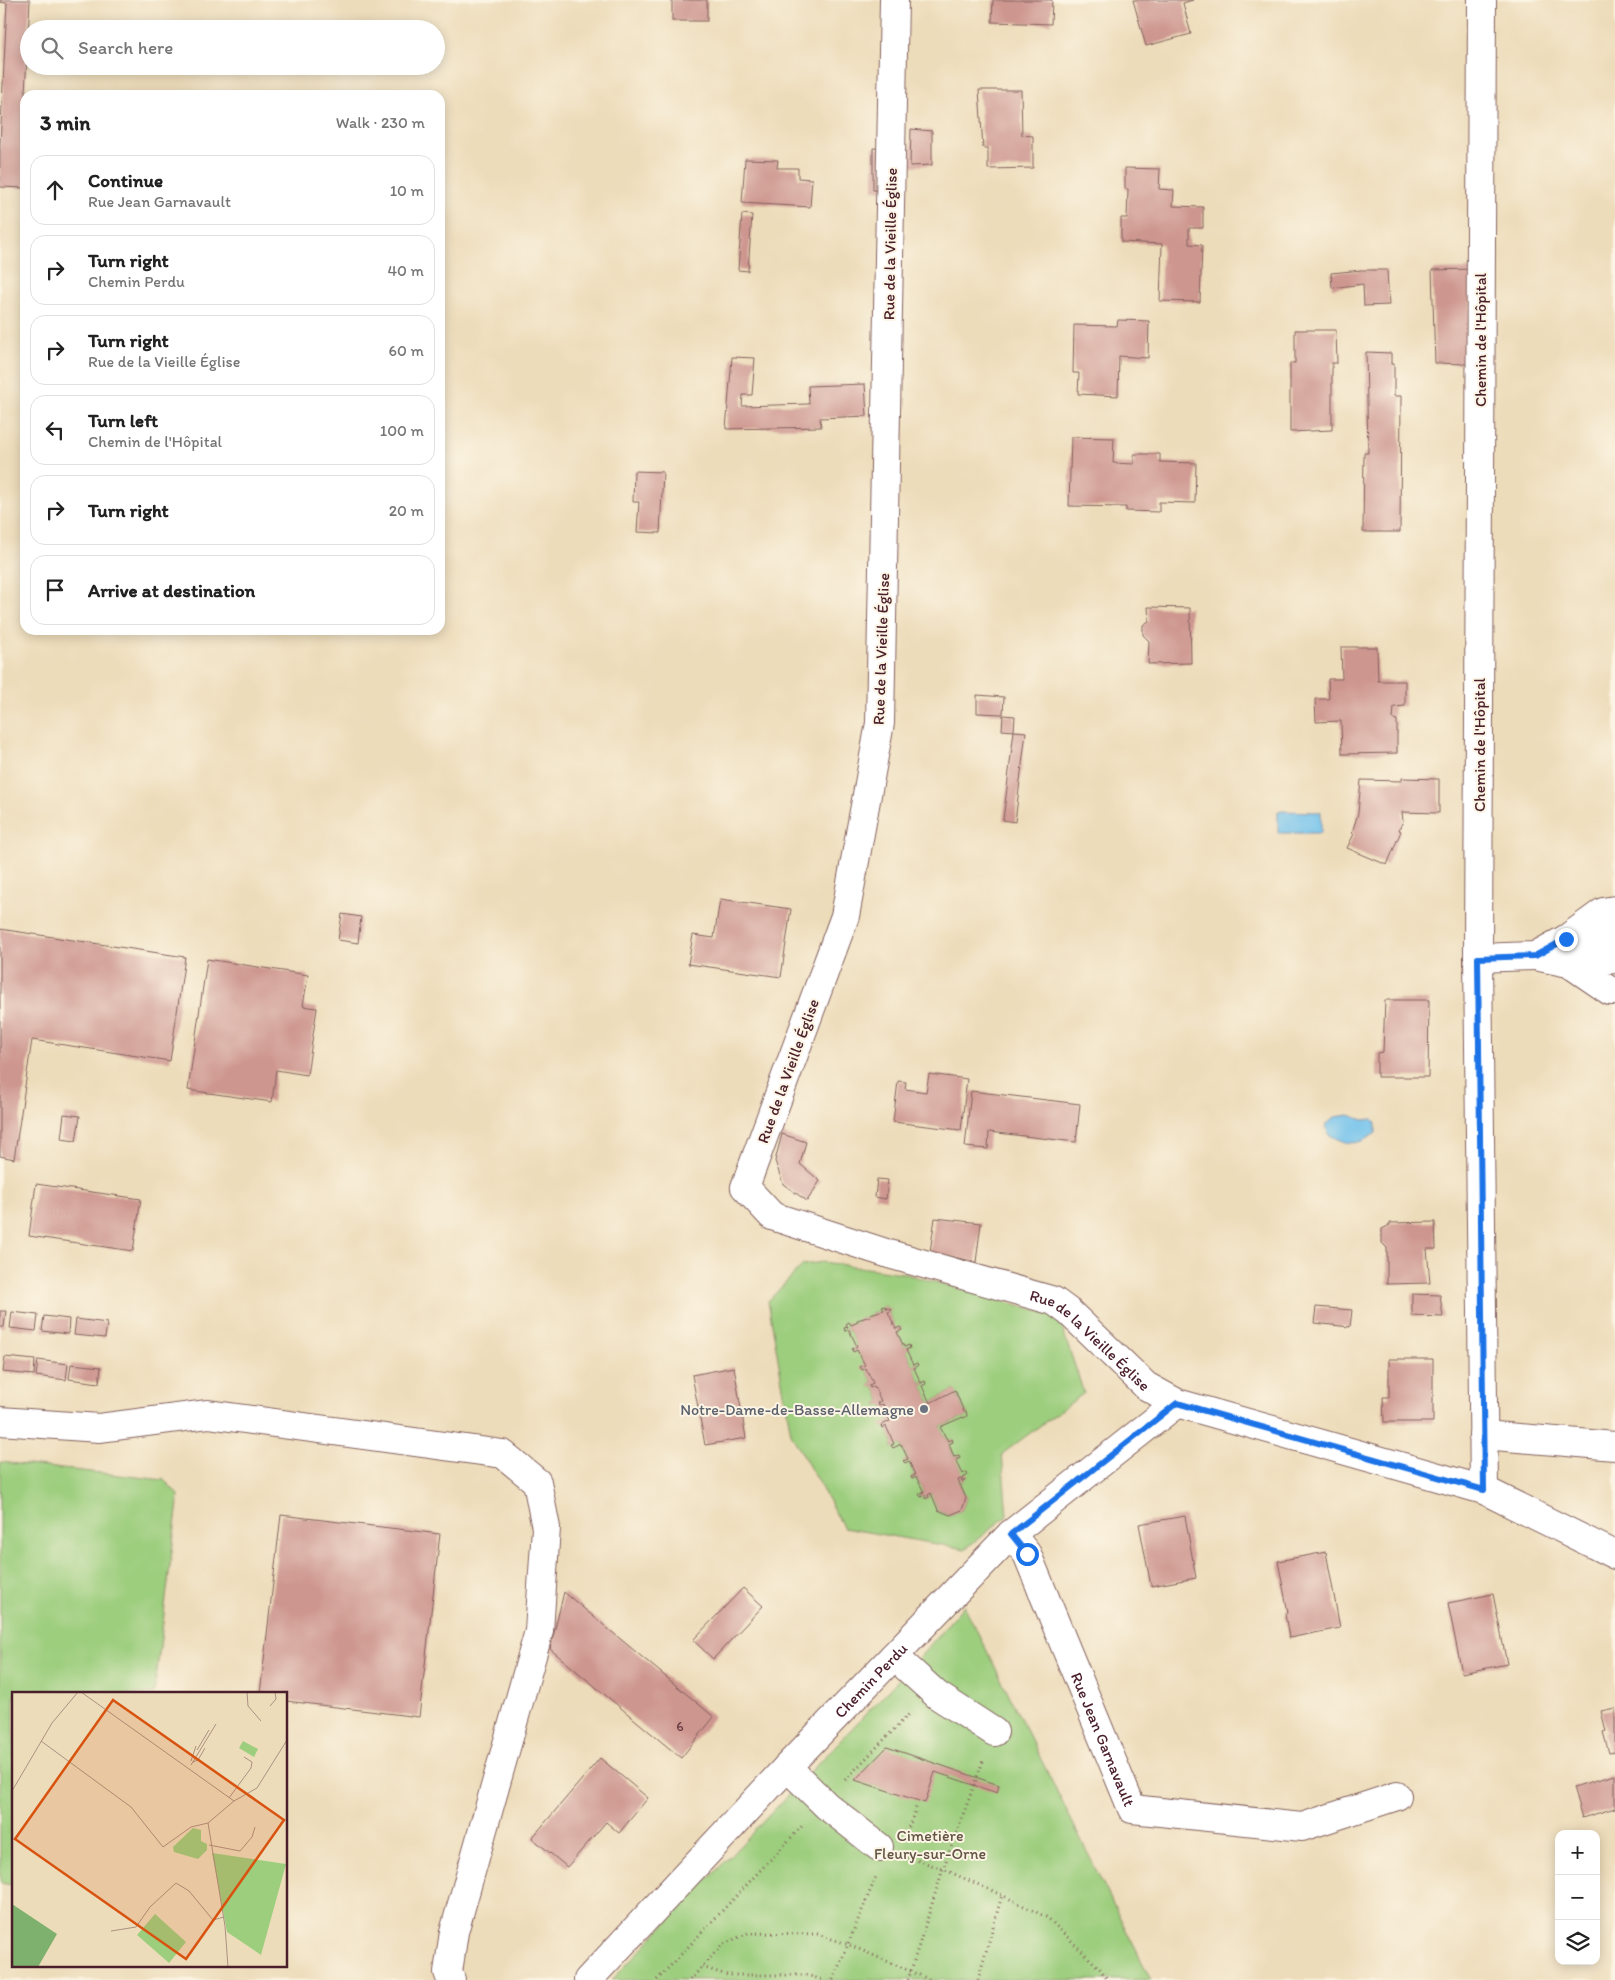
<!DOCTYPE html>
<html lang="en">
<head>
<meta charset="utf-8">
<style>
  :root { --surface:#fff; --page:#f6f6f6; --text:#222; --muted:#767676; --line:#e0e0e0 }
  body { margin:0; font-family:Itim,sans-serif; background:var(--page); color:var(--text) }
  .controls { position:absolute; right:15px; bottom:15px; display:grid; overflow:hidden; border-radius:10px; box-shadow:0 2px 12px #0003 }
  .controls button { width:45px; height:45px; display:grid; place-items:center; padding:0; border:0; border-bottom:1px solid var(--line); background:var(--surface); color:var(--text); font:25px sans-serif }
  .stop { position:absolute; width:15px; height:15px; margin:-11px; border:4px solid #1a73e8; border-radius:50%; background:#fff }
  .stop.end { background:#1a73e8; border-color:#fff; box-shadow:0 1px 5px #0008 }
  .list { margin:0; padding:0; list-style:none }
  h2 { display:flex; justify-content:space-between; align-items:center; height:65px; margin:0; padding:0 20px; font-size:21px }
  h2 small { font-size:16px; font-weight:400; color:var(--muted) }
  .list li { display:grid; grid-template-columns:32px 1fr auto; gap:15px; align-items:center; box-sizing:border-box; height:70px; margin:0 10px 10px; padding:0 10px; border:1px solid var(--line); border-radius:15px }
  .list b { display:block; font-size:19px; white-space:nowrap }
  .list p { margin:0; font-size:16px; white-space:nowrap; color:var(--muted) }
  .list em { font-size:16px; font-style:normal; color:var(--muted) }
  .icon { flex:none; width:28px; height:28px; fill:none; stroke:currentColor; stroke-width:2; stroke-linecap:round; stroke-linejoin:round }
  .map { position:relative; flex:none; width:1615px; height:1980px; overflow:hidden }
  .search { position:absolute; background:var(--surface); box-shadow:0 2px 12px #0003; left:20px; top:20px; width:425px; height:55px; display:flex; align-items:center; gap:12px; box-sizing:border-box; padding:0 18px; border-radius:28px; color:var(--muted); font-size:19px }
  .panel { position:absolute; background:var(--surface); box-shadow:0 2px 12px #0003; left:20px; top:90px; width:425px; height:545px; border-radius:15px }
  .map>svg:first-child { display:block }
</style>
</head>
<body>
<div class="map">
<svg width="1615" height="1980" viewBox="0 0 1615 1980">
  <rect width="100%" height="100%" fill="#fcf5e5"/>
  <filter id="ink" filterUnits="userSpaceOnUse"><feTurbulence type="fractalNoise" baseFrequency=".02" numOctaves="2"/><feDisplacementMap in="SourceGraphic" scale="10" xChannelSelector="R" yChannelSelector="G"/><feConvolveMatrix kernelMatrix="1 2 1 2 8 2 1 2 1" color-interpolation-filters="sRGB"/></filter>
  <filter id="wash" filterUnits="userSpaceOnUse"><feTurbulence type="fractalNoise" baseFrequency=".0096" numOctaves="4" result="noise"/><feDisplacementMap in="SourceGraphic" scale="20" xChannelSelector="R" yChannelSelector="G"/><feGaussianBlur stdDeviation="1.12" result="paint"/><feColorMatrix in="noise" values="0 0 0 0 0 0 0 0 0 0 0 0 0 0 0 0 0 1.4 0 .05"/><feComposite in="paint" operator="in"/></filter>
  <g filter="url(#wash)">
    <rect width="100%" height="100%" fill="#eddcba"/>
    <g fill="#9dce7e" stroke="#747654" fill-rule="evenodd">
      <path d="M823 1262 902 1273 1058 1316 1084 1393 1002 1454 1007 1516 965 1549 844 1528 791 1434 768 1301 803 1265ZM885 1306 887 1309 890 1308 891 1310 888 1312 896 1329 901 1327V1330L897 1332 904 1347 909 1345 910 1347 906 1350 913 1365 917 1363 918 1366 914 1368 921 1383 925 1381 926 1384 922 1386 930 1403 954 1390 958 1395 964 1412 966 1411 967 1415 966 1417H963L940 1427 948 1441 952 1439 953 1442 949 1444 954 1457 959 1455 960 1458 956 1460 963 1474 968 1475 963 1478 964 1481 962 1482 961 1479 958 1480 966 1498 962 1510 950 1515 938 1510 931 1493 928 1495 929 1497 927 1499 925 1495 920 1497 919 1494 924 1492 916 1477 912 1479 911 1477 915 1475 909 1461 904 1463V1461L908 1459 901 1444 892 1448 891 1445 894 1444 886 1426 883 1428 882 1425 890 1421 883 1404 878 1406 877 1403 881 1401 874 1386 870 1387 869 1385 873 1383 866 1368 862 1369 861 1367 865 1365 857 1350 853 1351 852 1349 857 1346 849 1330 845 1331 844 1329 848 1327 847 1323H849L851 1325 858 1322 857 1320 871 1316V1313L884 1310 882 1307Z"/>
      <path d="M0 1462 164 1480 179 1495 154 1694H14V1885L0 1883Z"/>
      <path d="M964 1605 1151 1980H612L919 1658Z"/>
    </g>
    <g fill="#70c1ec" stroke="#5d708c">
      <path d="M1278 811 1321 812V833H1278Z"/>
      <path d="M1349 1115 1363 1120 1373 1119 1376 1124V1133C1356 1146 1349 1146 1328 1134L1326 1125 1335 1117Z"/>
    </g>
    <g id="blocks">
      <g fill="#cd968f">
        <path d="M0 0H30L24 112 25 188 0 187V145L7 3 0 2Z"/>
        <rect x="672" y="0" width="35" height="21"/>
        <path d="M993 0H1052L1051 24 992 22Z"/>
        <path d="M1133 0H1193L1183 3 1191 34 1146 46Z"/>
        <path d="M979 90H1021L1022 135 1033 136V168L988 169V148H983Z"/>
        <path d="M911 129 932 131V165L910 166Z"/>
        <path d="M873 148 885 149 884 190H873Z"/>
        <path d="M745 159 778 160 777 168H798V178L812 179 810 207 742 203Z"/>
        <path d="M1125 168 1160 169 1159 189 1174 190 1173 206 1203 207V228H1189V244L1202 245 1200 302 1160 301 1162 244 1121 242V218H1127L1128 189H1125Z"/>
        <path d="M742 214 752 215 748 271 738 270Z"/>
        <path d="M1473 269 1467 364 1435 363 1432 270Z"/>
        <path d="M1362 270H1387L1389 305 1364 306 1363 284 1332 288 1331 273Z"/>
        <path d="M1118 320 1149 321 1148 358 1119 356 1118 396 1078 394 1079 373H1073L1074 325 1117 326Z"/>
        <path d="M1295 330H1336L1337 363H1332V430L1290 432V363H1295Z"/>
        <path d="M1366 352 1391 353V364H1394V396H1401L1400 532H1363L1364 453H1368Z"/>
        <path d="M732 357 755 358 752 395H743L742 406 809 404 808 386 865 384 867 416 820 418 821 427 726 429Z"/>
        <path d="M1071 437 1114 438 1113 463 1134 464V454H1160V462L1196 463 1195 503 1159 502V512L1126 511V507L1069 506Z"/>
        <path d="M634 471 663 472 660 533 637 532 639 502H633Z"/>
        <path d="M1148 607 1190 608 1191 663 1148 664 1149 641 1143 635V625L1149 621Z"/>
        <path d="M1341 647H1377L1378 681H1405V706L1394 707 1393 719 1397 720V753L1342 754 1341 721 1316 722 1315 699H1329L1328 679H1342Z"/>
        <path d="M977 695 1004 697 1003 714 977 713Z"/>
        <path d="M1003 715 1015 716 1014 731 1002 730Z"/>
        <path d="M1014 731 1026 732 1015 822 1003 820Z"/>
        <path d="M1402 778 1439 779V813L1402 812 1403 821 1399 830 1401 831 1387 865 1347 848 1354 834 1352 833 1358 813 1361 780 1402 781Z"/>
        <path d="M720 899 791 909 781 977 688 964 693 935 714 938Z"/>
        <path d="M342 914 361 917 358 943 338 940Z"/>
        <path d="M0 929 185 957 170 1061 32 1040 14 1159 0 1156Z"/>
        <path d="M207 959 308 975 303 1006 317 1008 307 1075 276 1070 272 1102 188 1090Z"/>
        <path d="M1385 1000H1429L1428 1077H1377V1053L1383 1052Z"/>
        <path d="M929 1074 967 1079 961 1130 893 1122 898 1081 906 1082 905 1089 926 1092Z"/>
        <path d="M971 1091 1080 1104 1076 1142 989 1132 988 1149 965 1147Z"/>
        <path d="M64 1114 80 1116 76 1141 61 1139Z"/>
        <path d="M782 1134 806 1142 800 1164 820 1181 807 1201 783 1184 775 1161Z"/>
        <path d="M877 1179 888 1180 886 1199 875 1197Z"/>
        <path d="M36 1184 141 1199 133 1251 29 1236Z"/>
        <path d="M935 1218 981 1223 976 1262 930 1252Z"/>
        <path d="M1435 1222 1436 1249H1427L1430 1283 1387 1284V1248L1382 1243V1229L1390 1225V1223Z"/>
        <path d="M1412 1294 1440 1295 1443 1317 1412 1316Z"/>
        <path d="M885 1306 887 1309 890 1308 892 1310 888 1312 896 1329 900 1327 902 1330 897 1332 904 1347 909 1345 910 1348 906 1350 913 1365 917 1363 918 1366 914 1368 921 1383 925 1381 926 1384 922 1386 930 1403 955 1390 964 1412 966 1411 967 1415 966 1417 963 1418V1417L940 1427 948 1441 952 1439 953 1442 949 1444 954 1457 959 1455 960 1458 956 1460 963 1474 967 1472 968 1475 963 1478 965 1481 962 1482 961 1479 958 1480 966 1498 962 1510 950 1515 938 1510 931 1493 928 1495 929 1497 926 1499 925 1495 921 1497 919 1494 924 1492 916 1477 912 1479 911 1477 915 1475 909 1461 905 1463 903 1461 908 1459 901 1444 893 1448 891 1445 894 1444 886 1426 883 1428 882 1425 890 1421 883 1404 879 1406 877 1403 881 1401 874 1386 870 1388 869 1385 873 1383 866 1368 862 1370 860 1367 865 1365 857 1350 853 1352 852 1349 857 1346 849 1330 845 1331 844 1328 848 1327 846 1324 849 1322 851 1325 858 1322 857 1320 871 1316 870 1314 884 1310 882 1307Z"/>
        <path d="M1316 1307 1352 1310 1350 1327 1314 1323Z"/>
        <path d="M0 1311H6L4 1327H0Z"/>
        <path d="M12 1312 38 1315 36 1331 10 1328Z"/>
        <path d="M44 1316 69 1319 68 1334 42 1331Z"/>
        <path d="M76 1319 107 1323 105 1338 74 1335Z"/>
        <path d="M5 1357 35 1360 34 1375 3 1372Z"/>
        <path d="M1389 1359H1433V1422H1384L1383 1397H1389Z"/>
        <path d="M38 1360 68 1364 66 1380 36 1376Z"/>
        <path d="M71 1364 101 1367 99 1383 69 1379Z"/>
        <path d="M734 1367 746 1438 705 1445 692 1375Z"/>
        <path d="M281 1515 440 1534 419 1717 286 1701V1694H260Z"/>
        <path d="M1185 1516 1196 1578 1151 1586 1139 1524Z"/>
        <path d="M1326 1552 1340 1628 1289 1638 1285 1614 1288 1613 1278 1561Z"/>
        <path d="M743 1588 763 1606 713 1659 693 1640Z"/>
        <path d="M564 1592 714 1717 681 1758 550 1649Z"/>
        <path d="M1493 1594 1507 1664 1462 1673 1448 1603Z"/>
        <path d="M1615 1708V1752L1609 1753 1603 1732 1606 1731 1601 1711Z"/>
        <path d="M887 1747 999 1785 997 1793 935 1772 925 1803 855 1780Z"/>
        <path d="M600 1758 648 1798 619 1833 606 1822 567 1867 532 1838Z"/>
        <path d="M1615 1775V1808L1582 1818 1573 1787Z"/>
      </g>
    </g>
  </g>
  <g filter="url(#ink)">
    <use href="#blocks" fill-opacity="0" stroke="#83615d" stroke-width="1"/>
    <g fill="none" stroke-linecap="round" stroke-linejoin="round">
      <g stroke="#83615d" stroke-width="30">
        <g id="minor">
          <path id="s1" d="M894 0 880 723 845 916 745 1187 772 1216 889 1254 1054 1301 1069 1312 1146 1386 1177 1403 1484 1490 1615 1555"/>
          <path d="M1482 0 1478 958 1484 1490"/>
          <path d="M1566 939 1603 912 1615 910"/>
          <path d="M1535 956 1569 963 1615 959"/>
          <path d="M1478 958 1535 956 1566 939 1615 937"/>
          <path d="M1569 963 1610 991H1615"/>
          <path d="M0 1421 99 1428 208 1414 503 1454 537 1482 546 1528 539 1631 454 1932 448 1972 451 1980"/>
          <path d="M1483 1435 1615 1446"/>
          <path id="s2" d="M1011 1534 1027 1554 1132 1809 1302 1827 1397 1796"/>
          <path d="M894 1656 937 1695 994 1732"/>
          <path d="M787 1767 827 1806 879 1847"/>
          <path id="s3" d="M588 1980 787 1767 1011 1534 1177 1403"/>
        </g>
      </g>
      <g stroke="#83615d" stroke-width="3" stroke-dasharray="1 4" stroke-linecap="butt">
        <path d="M845 1780 910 1713"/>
        <path d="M907 1832 917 1805"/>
        <path d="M908 1857 943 1869 1002 1895 1048 1918 1100 1969 1108 1980"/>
        <path d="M702 1967 727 1975H806L824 1980"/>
        <path d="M657 1980 803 1825"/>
        <path d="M690 1980 722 1945 748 1933 817 1934 847 1944 931 1980"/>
        <path d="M833 1980 876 1877"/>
        <path d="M908 1980 943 1869 983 1761"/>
        <path d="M978 1980 1002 1895"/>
      </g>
      <use href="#minor" stroke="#fff" stroke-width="28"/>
    </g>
  </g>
  <g fill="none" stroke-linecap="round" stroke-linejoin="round" filter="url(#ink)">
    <path stroke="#1a73e8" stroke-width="6" d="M1027 1554 1011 1534 1177 1403 1484 1490 1478 958 1535 956 1566 939"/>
  </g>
  <circle fill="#6b7280" stroke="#fcf5e5" stroke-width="2" cx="924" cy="1409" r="5"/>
  <g text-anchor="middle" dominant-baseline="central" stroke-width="4" stroke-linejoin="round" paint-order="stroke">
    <g font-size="14" fill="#6b3d44">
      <text x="680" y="1726">6</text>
    </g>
    <g font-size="16" fill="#4a1f2b" stroke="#fcf5e5">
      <text transform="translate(890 244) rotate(-89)">Rue de la Vieille Église</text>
      <text transform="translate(1480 340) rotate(-90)">Chemin de l'Hôpital</text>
      <text transform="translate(881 649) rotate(-88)">Rue de la Vieille Église</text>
      <text transform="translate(1479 745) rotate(-90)">Chemin de l'Hôpital</text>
      <text transform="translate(788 1071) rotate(-70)">Rue de la Vieille Église</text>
      <text stroke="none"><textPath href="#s1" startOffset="1594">Rue de la Vieille Église</textPath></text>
      <text stroke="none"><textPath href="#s3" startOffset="412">Chemin Perdu</textPath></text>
      <text stroke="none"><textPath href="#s2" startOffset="226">Rue Jean Garnavault</textPath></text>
    </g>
    <g font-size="16" fill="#5b616d" stroke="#fcf5e5" text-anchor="end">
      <text x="914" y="1409">Notre-Dame-de-Basse-Allemagne</text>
    </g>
    <g font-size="16" fill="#635444" stroke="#fcf5e5">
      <text x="930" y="1835">Cimetière<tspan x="930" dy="18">Fleury-sur-Orne</tspan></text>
    </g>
  </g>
  <g transform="translate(12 1692)">
    <rect width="275" height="275" fill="#eddcba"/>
    <path d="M231 49 246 57 242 65 227 56ZM181 136 189 138V149L195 152V158L186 167 162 160 161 155ZM200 161 274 172 249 263 215 240ZM143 222 174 250 157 271 125 243Z" fill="#9dce7e"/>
    <path d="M0 212 45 242 26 275H0Z" fill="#7eb16d"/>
    <path fill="none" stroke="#ac9081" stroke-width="1" d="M69 0 222 109M235 0 236 14 249 29M258 14 264 7 263 0M29 49 119 115 151 155 179 135 196 131 222 109 245 96 275 48M185 58 197 38M179 69 184 54M181 70 186 68 193 56M179 73 204 32M0 99 40 31 66 0M217 106 239 76 240 70 232 65M196 131 213 234 216 275M197 153 228 159 240 145 243 135M99 239 124 235 138 215 164 191 177 199 201 228 212 225"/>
    <path fill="#d8530f" fill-opacity="0.15" stroke="#d8530f" stroke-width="2.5" d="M101 8 272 128 174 267 3 147Z"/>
    <rect width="275" height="275" fill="none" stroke="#4a1f2b" stroke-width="2.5"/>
  </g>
</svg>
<div class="controls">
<button>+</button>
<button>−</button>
<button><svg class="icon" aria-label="layers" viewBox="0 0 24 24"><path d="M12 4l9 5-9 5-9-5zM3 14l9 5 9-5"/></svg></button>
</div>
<div class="stop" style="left:1027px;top:1554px"></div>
<div class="stop end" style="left:1566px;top:939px"></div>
<div class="search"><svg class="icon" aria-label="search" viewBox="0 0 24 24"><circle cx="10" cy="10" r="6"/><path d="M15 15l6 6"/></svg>Search here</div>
<section class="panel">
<h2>3 min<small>Walk · 230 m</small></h2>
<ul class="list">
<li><svg class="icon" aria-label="ahead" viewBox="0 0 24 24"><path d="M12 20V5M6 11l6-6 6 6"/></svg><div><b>Continue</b><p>Rue Jean Garnavault</p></div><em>10 m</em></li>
<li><svg class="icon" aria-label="right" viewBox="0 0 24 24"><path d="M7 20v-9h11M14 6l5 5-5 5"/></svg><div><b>Turn right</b><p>Chemin Perdu</p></div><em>40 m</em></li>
<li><svg class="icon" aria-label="right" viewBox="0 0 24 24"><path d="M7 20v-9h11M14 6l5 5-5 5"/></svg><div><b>Turn right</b><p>Rue de la Vieille Église</p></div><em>60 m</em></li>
<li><svg class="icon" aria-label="left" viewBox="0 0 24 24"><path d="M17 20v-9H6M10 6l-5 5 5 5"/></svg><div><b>Turn left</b><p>Chemin de l'Hôpital</p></div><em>100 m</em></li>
<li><svg class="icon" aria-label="right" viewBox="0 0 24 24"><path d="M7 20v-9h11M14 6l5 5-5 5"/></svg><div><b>Turn right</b></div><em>20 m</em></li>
<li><svg class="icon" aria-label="arrive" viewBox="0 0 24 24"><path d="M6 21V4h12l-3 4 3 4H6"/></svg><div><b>Arrive at destination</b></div></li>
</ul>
</section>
</div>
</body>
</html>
